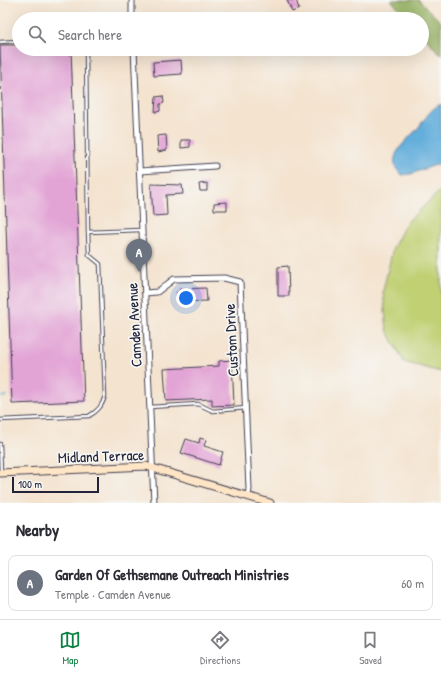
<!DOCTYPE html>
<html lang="en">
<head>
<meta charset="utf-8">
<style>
  :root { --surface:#fff; --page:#f2f2f3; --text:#2b2b33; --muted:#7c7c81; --line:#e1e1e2; --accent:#0b8043 }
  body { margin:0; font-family:"Patrick Hand",sans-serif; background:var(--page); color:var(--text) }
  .scale { position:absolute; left:12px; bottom:10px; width:87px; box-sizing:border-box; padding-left:4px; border:2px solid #22223b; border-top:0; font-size:11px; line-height:14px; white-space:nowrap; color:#22223b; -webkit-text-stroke:3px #f6f6f2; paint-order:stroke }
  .you { position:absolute; left:186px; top:298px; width:14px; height:14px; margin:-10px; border:3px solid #fff; border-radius:50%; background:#1a73e8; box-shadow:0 0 0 6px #1a73e833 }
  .badge { display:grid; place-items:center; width:26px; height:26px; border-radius:50%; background:var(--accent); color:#fff; font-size:13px; font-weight:700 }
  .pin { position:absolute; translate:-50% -33px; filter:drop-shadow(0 1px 2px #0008) }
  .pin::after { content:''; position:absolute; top:21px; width:14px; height:12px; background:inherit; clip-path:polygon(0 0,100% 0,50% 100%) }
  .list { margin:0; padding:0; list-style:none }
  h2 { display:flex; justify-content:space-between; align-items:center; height:52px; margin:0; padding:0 16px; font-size:17px }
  h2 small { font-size:13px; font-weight:400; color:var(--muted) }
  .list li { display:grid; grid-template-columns:26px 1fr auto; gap:12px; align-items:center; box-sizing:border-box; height:56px; margin:0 8px 8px; padding:0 8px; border:1px solid var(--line); border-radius:8px }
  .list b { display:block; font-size:15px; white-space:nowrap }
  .list p { margin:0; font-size:13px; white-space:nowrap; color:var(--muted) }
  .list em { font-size:13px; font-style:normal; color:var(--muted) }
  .icon { flex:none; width:22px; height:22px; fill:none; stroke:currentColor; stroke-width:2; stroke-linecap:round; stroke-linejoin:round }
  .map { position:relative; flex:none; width:441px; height:503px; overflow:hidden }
  .search { position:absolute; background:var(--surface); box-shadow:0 4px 16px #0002; left:12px; right:12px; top:12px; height:44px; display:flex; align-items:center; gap:10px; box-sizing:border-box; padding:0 14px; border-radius:22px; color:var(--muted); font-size:15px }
  .sheet { height:116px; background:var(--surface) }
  nav { display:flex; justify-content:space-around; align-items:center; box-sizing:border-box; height:56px; border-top:1px solid var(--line); background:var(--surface); font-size:11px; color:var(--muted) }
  nav a { display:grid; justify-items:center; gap:2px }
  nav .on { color:var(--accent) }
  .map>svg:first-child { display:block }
</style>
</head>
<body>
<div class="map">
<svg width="441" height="503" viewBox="0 0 441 503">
  <rect width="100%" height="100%" fill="#f6f6f2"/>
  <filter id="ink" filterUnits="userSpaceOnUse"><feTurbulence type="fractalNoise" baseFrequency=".025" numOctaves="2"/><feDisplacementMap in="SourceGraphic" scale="8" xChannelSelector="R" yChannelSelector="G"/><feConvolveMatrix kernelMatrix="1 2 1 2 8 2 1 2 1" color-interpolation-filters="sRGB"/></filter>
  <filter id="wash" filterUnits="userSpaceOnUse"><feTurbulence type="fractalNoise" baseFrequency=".012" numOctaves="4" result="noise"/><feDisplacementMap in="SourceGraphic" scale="16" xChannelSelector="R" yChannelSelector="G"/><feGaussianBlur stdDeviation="0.9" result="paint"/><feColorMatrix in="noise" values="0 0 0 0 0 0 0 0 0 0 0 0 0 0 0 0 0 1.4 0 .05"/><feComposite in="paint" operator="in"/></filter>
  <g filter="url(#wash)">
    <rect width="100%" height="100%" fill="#f4e3cf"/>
    <path fill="#c0d073" stroke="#717957" d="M441 190V372L404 362 387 330 383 291 393 248 406 223Z"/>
    <path fill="#98b265" stroke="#5d6a50" d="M391 0H419L441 22V55L422 34V19H408Z"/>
    <path fill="#63aedb" stroke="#42688b" d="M441 104V163L411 174 402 175C382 158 407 141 418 128 426 118 430 109 441 104Z"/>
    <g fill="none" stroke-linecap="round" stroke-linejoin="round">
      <path stroke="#63aedb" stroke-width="1.5" d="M2 397 7 396"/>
    </g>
    <g id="blocks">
      <g fill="#e2a3d5">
        <path d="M287 0H296L299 9 292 12Z"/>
        <path d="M0 45H19V49H71L84 401 12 404Z"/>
        <path d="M181 60 182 74 154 76 153 62Z"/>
        <path d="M163 96 164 103 160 104V111L155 112 156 97Z"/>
        <path d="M166 135 167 150 158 152 157 136Z"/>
        <path d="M181 140H190V147L181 148Z"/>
        <path d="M207 183V191H200L199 184Z"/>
        <path d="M151 184 182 185 183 194 166 195 167 215 153 216Z"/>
        <path d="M227 202V210H214V203Z"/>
        <path d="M288 266 289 296H278V267Z"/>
        <path d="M206 288 207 301 180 302V298H177V292H180V289Z"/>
        <path d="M232 360 234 405 212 406V399L166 401 164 369 219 366V361Z"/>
        <path d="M200 438 206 440 204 446 223 452 219 465 181 453 186 439 199 443Z"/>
      </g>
    </g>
  </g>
  <g filter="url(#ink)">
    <use href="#blocks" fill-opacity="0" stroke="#423f51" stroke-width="1"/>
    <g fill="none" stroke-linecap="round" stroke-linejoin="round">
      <g stroke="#423f51" stroke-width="4.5">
        <g id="lane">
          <path d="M0 42 19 41"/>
          <path d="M86 49 88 232 141 230"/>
          <path d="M150 407 198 404 213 411 246 408"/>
          <path d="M0 420 89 416C98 411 102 406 105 396L100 264 89 255 88 232"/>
          <path d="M0 444 1 471"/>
        </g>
      </g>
      <g stroke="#423f51" stroke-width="7">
        <g id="street">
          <path d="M132 0V19"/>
          <path d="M134 49 154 503"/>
          <path d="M140 171 215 166"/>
          <path d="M145 293 157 292 174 279 224 278 240 282 249 489 248 496"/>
        </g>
      </g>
      <g stroke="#423f51" stroke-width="9">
        <path id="secondary" d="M0 473 146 466 270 503"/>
      </g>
      <use href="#lane" stroke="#fff" stroke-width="2.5"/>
      <use href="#street" stroke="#fff" stroke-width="5"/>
      <use href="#secondary" stroke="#fee5c5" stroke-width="7"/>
    </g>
  </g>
  <g text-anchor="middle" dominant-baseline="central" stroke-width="3.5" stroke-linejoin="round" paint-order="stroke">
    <g font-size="15" fill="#22223b" stroke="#f6f6f2">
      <text transform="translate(134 325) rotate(-93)">Camden Avenue</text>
      <text transform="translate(231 340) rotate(-93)">Custom Drive</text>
      <text transform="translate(101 456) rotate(-2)">Midland Terrace</text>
    </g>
  </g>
</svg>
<div class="scale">100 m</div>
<div class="you"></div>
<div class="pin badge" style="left:139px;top:272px;background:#6b7280">A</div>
<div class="search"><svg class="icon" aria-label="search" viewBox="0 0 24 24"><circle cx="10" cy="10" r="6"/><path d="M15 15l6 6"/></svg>Search here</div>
</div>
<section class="sheet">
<h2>Nearby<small></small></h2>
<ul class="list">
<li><span class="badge" style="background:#6b7280">A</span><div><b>Garden Of Gethsemane Outreach Ministries</b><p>Temple · Camden Avenue</p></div><em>60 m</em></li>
</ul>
</section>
<nav>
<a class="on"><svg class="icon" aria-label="map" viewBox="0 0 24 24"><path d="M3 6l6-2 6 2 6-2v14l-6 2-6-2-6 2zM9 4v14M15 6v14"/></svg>Map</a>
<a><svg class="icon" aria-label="directions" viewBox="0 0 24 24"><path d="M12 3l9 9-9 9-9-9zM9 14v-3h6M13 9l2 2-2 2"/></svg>Directions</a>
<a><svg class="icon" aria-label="saved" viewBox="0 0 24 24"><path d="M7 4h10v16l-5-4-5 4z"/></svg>Saved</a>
</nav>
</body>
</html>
